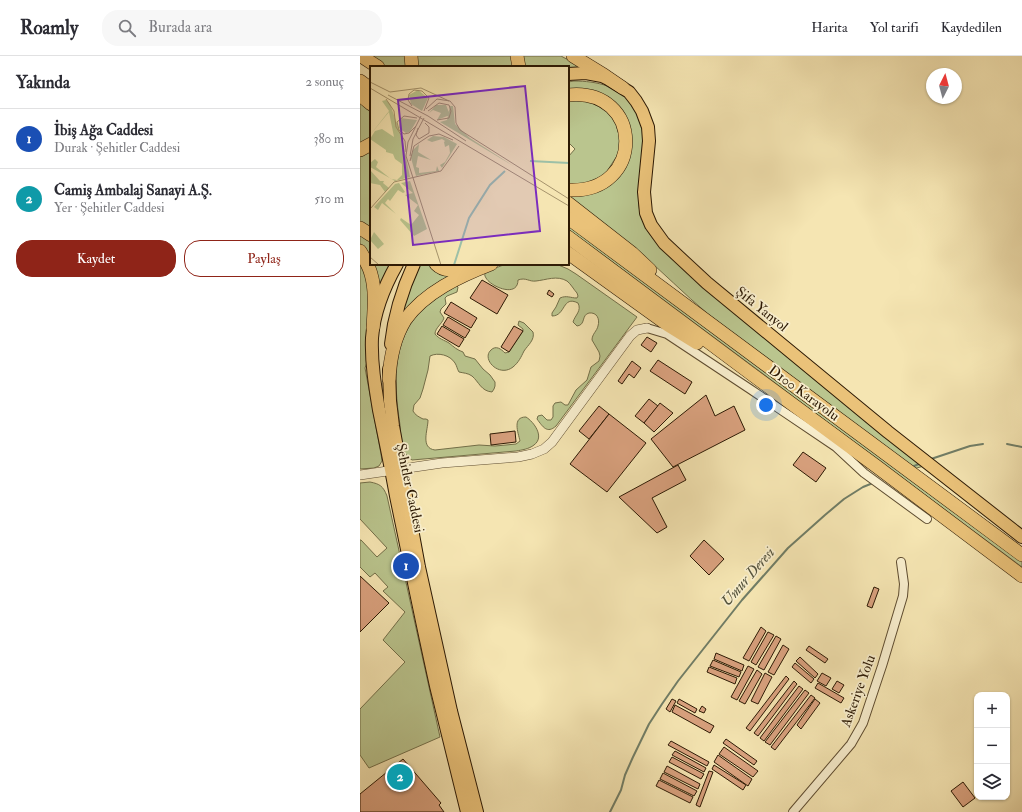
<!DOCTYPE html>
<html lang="tr">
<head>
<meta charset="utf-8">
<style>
  :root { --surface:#fff; --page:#f7f7f7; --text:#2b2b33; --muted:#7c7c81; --line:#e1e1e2; --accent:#8f2418 }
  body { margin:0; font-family:"IM FELL Double Pica",serif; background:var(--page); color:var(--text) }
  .controls { position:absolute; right:12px; bottom:12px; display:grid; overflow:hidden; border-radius:8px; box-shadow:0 1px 3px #0004 }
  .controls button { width:36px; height:36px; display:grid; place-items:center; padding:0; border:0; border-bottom:1px solid var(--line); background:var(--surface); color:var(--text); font:20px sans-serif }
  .compass { position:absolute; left:566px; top:12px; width:36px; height:36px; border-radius:50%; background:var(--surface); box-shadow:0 1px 3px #0004; rotate:6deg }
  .you { position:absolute; left:406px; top:349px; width:14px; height:14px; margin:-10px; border:3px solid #fff; border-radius:50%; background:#1a73e8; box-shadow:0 0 0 6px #1a73e833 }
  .badge { display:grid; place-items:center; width:26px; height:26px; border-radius:50%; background:var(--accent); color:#fff; font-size:13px; font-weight:700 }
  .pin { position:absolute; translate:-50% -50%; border:2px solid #fff; box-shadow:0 1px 4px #0006 }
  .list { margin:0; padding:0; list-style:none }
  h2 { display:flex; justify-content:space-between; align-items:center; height:52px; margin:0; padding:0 16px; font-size:17px }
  h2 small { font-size:13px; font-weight:400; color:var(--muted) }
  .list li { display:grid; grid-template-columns:26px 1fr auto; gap:12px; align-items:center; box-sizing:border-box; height:60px; padding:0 16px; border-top:1px solid var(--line) }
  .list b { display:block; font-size:15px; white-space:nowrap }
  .list p { margin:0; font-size:13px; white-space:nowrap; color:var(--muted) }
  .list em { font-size:13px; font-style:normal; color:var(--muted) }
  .actions { display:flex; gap:8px; padding:12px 16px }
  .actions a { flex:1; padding:9px 0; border:1px solid var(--accent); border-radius:16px; text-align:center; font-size:14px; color:var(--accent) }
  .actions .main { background:var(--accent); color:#fff }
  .icon { flex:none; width:22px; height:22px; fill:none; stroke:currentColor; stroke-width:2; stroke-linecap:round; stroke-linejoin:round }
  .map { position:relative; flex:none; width:662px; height:756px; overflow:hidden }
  header { display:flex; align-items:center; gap:24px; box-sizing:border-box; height:56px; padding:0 20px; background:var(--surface); border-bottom:1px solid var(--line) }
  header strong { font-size:19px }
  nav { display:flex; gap:22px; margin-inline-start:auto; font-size:14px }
  .search { width:280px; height:36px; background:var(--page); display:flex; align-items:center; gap:10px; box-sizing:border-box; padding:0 14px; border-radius:16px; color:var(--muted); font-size:15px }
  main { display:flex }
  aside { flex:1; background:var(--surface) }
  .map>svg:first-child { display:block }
</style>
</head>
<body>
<header>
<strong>Roamly</strong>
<div class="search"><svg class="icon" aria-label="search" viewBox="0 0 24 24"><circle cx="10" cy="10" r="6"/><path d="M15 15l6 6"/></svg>Burada ara</div>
<nav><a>Harita</a><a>Yol tarifi</a><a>Kaydedilen</a></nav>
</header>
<main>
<aside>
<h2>Yakında<small>2 sonuç</small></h2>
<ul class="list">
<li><span class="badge" style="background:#1a4fb4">1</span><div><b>İbiş Ağa Caddesi</b><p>Durak · Şehitler Caddesi</p></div><em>380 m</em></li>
<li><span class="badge" style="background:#0f9aa8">2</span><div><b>Camiş Ambalaj Sanayi A.Ş.</b><p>Yer · Şehitler Caddesi</p></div><em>510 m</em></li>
</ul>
<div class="actions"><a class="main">Kaydet</a><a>Paylaş</a></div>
</aside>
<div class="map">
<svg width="662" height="756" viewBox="0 0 662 756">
  <rect width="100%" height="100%" fill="#f5e5b2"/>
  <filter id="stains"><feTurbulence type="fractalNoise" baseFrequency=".005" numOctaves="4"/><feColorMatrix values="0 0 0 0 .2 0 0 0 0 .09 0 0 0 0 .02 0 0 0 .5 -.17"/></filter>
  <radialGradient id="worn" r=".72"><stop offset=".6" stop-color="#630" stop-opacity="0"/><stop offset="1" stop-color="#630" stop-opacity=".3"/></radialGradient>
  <g fill="#bac58e" stroke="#736f49">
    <path d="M7 0H48L49 11H24Z"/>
    <path d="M54 0H153L156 11H55Z"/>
    <path d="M161 0H201L225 13H208V11H163Z"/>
    <path d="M214 25C236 25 261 30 274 50 276 53 277 57 279 61 280 65 284 71 284 75 284 80 283 86 283 91 281 113 276 135 280 157 284 173 294 185 305 195L564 410 553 413 348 258C324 238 303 216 279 196 256 177 232 161 208 143V138L257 120 264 63 208 36V26Z"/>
    <path d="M223 42 254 59 262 92 242 123 208 131V101L215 93 208 86V43Z"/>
    <path d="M0 46 11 54V84L0 89Z"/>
    <path d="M11 92V174L0 167V98Z"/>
    <path d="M208 167 662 504V511L467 366 402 317 208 173Z"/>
    <path d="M0 176 11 182V206L0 187Z"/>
    <path d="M0 200 10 233 8 303 5 312 21 398 22 405 19 410 14 412 0 413Z"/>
    <path d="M12 208H31L18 232Z"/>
    <path d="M60 208H71L94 217 41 260 52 226Z"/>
    <path d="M146 208H196L208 213 216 218 277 261 196 370C187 378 183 371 177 363L178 360 182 359 187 364H191L193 361V350L195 347 201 346 205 349H208L216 334 227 324 231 311 239 305 240 300 239 296 232 284C232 278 237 275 238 270 240 263 237 256 229 257 221 259 226 269 217 270L213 266C215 259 222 255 218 247 202 239 206 260 192 260V257L196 251 200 242C207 239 210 242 217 242L218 240 217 237C214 234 211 228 207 225 197 219 186 224 176 225 169 226 166 221 158 224 158 242 131 231 126 222 124 219 125 218 125 216Z"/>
    <path d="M96 229 98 231 97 236 87 240 85 242 86 248 81 253 80 256 84 262C82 268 75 272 75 278 79 283 84 284 89 287 94 291 97 294 103 296L105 300 115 303 123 313 130 319 135 326V330L134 333 132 336C121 335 119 326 112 320 108 317 103 317 99 316 97 313 97 310 95 307 90 299 78 296 70 300L68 314 63 333 60 342 54 349 53 355C55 359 59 361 63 363H66L68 364C68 374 60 392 75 394L119 389 135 390 146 389 156 388 160 385C158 376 152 361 166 361 174 366 185 381 174 389 169 393 162 394 156 395L52 404C41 398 41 381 40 369 33 322 31 276 73 244 81 238 89 234 96 229Z"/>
    <path d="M159 265 164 267 173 276C175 284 168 289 164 295 161 301 159 306 153 311 139 322 121 303 131 294 136 289 141 293 145 297L149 296 163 275V273L158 269Z"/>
    <path d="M10 426C20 428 23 430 27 440L80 681 9 712 0 699V653L45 606 23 584 45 556 23 535 28 531 15 517 10 521 0 511V484H1L17 501 27 492 0 463V427Z"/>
  </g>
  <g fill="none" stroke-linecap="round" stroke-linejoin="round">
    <g stroke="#707d66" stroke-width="2">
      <path d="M647 388 662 391"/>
      <path d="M571 403 610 390 623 388"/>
      <path d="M552 411 561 407"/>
      <path d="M250 756 261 734 265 719 273 701 289 668 302 648 318 625 382 544 428 492 465 459 484 443 503 431 513 427"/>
    </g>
  </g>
  <g fill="#d9a17e" stroke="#2c1904">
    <path d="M122 224 148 239 137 258 110 242Z"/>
    <path d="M189 234 194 238 192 241 187 238Z"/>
    <path d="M91 246 117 262 111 272 84 257Z"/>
    <path d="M88 261 110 274 105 282 83 269Z"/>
    <path d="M82 270 104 283 99 291 77 278Z"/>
    <path d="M154 270 163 275 149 296 141 291Z"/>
    <path d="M287 281 297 287 291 296 281 289Z"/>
    <path d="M298 304 332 326 325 338 290 315Z"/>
    <path d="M272 305 281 312 274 322 269 318 262 328 258 325Z"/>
    <path d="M346 339 355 360 374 350 385 374 313 411 291 383Z"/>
    <path d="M289 343 298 350 284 367 275 360Z"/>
    <path d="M300 347 313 357 294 376 284 367Z"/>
    <path d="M239 350 249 358 229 383 219 375Z"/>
    <path d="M249 358 286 387 247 436 210 408Z"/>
    <path d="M155 375 156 386 131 389 130 378Z"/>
    <path d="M443 396 466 412 456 426 433 409Z"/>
    <path d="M318 409 326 424 292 442 307 471 297 477 259 441Z"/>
    <path d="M344 484 364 503 349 519 330 500Z"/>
    <path d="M0 520 29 547 0 576Z"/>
    <path d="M514 531 519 533 512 552 507 550Z"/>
    <path d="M401 571 406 575 389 605 383 602Z"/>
    <path d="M408 576 414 579 396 609 391 606Z"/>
    <path d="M416 580 421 583 404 614 398 611Z"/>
    <path d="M423 589 429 593 414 619 408 616Z"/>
    <path d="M449 590 468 603 465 607 446 594Z"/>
    <path d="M356 597 384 609 382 615 354 603Z"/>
    <path d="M440 601 458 618 455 622 436 605Z"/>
    <path d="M353 604 381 616 379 621 350 610Z"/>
    <path d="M435 607 454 623 451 627 432 611Z"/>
    <path d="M388 610 394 613 377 644 371 641Z"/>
    <path d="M349 611 377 622 375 628 347 616Z"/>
    <path d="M397 614 402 618 385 648 379 645Z"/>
    <path d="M405 617 412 621 398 648 391 645Z"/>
    <path d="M462 617 471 622 466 630 457 625Z"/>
    <path d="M426 620 429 623 390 675 386 672Z"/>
    <path d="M434 625 437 628 398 680 394 677Z"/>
    <path d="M477 625 484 629 479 637 472 633Z"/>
    <path d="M458 627 484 642 481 647 455 632Z"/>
    <path d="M439 630 443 633 404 685 400 682Z"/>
    <path d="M445 634 449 637 410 689 405 686Z"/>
    <path d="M451 639 455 642 415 694 411 691Z"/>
    <path d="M312 643 316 645 310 656 306 653Z"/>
    <path d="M319 643 337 653 335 657 317 647Z"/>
    <path d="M455 643 460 647 441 673 437 669Z"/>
    <path d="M315 649 354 670 350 677 312 656Z"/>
    <path d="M342 650 346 653 344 657 339 655Z"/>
    <path d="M366 683 397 705 394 709 363 687Z"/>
    <path d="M311 685 349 706 347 710 308 689Z"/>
    <path d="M364 691 398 715 393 721 359 698Z"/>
    <path d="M315 695 346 712 344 716 312 699Z"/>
    <path d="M358 699 392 723 388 730 354 706Z"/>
    <path d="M312 701 344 718 341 723 309 706Z"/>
    <path d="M43 703 81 747 79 749 84 756H0V738Z"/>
    <path d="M354 709 386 729 383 734 352 713Z"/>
    <path d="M307 710 340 728 338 733 304 716Z"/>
    <path d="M349 715 353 716 340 751 336 749Z"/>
    <path d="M303 717 337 735 334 740 300 723Z"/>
    <path d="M299 724 333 741 330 747 296 730Z"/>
    <path d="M603 726 615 742 603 751 591 735Z"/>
  </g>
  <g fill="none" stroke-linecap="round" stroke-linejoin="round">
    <g stroke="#5e4c30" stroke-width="10">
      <g id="minor">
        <path d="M287 272 307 278 390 333 476 391 504 417 567 463"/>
        <path d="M433 756 491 688 503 667 522 610 543 540 544 528 541 506"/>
      </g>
    </g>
    <g stroke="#5e4c30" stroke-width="10">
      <path id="tertiary" d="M0 419 82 407 158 401 172 398 184 393 192 386 270 280 277 274 287 272"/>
    </g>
    <g stroke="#2c1904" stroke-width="14">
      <g id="primary">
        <path d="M208 18 226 17 242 20 248 23 269 36 276 45 282 55 288 71 289 85 284 136 286 157 291 169 304 187 347 227 528 376 662 481"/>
        <path d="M37 208C24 231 14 255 12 282 11 306 15 330 19 354 25 383 31 412 36 440 49 503 62 567 76 630 86 672 97 714 107 756"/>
        <path d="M31 288C34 260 42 234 54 208"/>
        <path d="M29 313 30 345 33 370 59 511 91 655 117 756"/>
      </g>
    </g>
    <g stroke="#2c1904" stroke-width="14">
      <g id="trunk">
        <path d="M1 0 18 11"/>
        <path d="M51 0 52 11"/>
        <path d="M157 0 159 11"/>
        <path d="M213 0 244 19 263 32"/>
        <path d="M0 25 11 33"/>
        <path d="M0 39 11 48"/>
        <path d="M208 39C284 31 286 138 208 134"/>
        <path d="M0 94 11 88"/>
        <path d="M208 147 272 197 290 214"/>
        <path d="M208 162 662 499"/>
        <path d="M0 172 11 179"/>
        <path d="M208 181 394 320 516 410 662 520"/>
        <path d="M0 195C4 202 9 210 11 218 16 235 14 254 13 272"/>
        <path d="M208 197 308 269 337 287"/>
        <path d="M76 208C86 218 97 213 109 208"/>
        <path d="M29 323C30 303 34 282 45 264 65 236 100 220 131 208"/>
      </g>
    </g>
    <use href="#minor" stroke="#f8eecd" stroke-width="8"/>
    <use href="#tertiary" stroke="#f8eecd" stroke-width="9"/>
    <use href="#primary" stroke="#eac279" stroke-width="12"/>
    <use href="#trunk" stroke="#eac279" stroke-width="13"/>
  </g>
  <g text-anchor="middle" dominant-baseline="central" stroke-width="3.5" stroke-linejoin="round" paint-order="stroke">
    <g font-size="14" fill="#2c1904" stroke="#f8eecd">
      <text transform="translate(402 253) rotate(39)">Şifa Yanyol</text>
      <text transform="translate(444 337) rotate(36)">D100 Karayolu</text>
      <text transform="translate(50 432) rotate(78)">Şehitler Caddesi</text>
      <text transform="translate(498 635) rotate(-70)">Askeriye Yolu</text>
    </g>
    <g font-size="15" font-style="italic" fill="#54533d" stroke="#f8eecd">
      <text transform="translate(388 521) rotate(-49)">Umur Deresi</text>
    </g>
  </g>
  <g transform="translate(10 10)">
    <rect width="199" height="199" fill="#f5e5b2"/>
    <path d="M48 24 58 32 52 45 41 38 39 29ZM16 34 20 38 32 72 40 111 25 115 0 101V97L5 93 8 96 6 101 21 113 27 114 32 109V98L25 93 23 88 16 86V84L0 73 5 65 12 63 24 71 19 46 0 69 19 45 12 35ZM66 39H76L80 49 67 54 71 47 63 44 59 47ZM80 40H83L85 58 100 72 145 101 70 56 77 54ZM30 52 47 54 40 66 36 67 29 62ZM63 70 74 71 87 78 72 102 70 99 75 96 80 87 79 79 75 81 74 76 70 80 75 75 72 73 62 76 57 74ZM49 78 48 86 61 94 48 90 46 101 49 102V107L66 105 67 100 69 105 46 110 41 92 43 84ZM0 104 10 115H14L13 117 19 122 15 126 10 119 0 117ZM40 115 57 163 44 170 30 154 31 152 41 159 49 149 44 145 48 139 35 129 43 127 31 117ZM29 117 35 126 33 127 28 124 20 135 18 133 15 137 26 148 12 137 8 144 4 141 25 118ZM4 166 14 178 8 183 0 174Z" fill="#bac58e"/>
    <path fill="none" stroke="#9dc0a7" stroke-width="2" d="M160 95 199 97M84 199 99 152 120 119 135 105"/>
    <path fill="none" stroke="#a5936c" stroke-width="1" d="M0 16 20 26 51 22 79 35M0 22 199 140M18 29 58 50 96 75M16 33 24 45 26 61 35 75 36 86M42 40 38 34 39 28 44 24 52 25 59 32 54 45M56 43 67 33 80 35 85 41 86 57 90 64 199 133M58 45 69 37 79 39 81 45 79 52 67 54M51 50 38 76 36 90 71 199M46 60 39 67 34 68 29 64 27 56 34 50 47 52M48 62 46 69 49 73 59 67V61L55 57M40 90 43 73 54 52M40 95 44 80 59 70 69 68 83 74M0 143 24 116 71 105 89 80M0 191 9 199"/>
    <path fill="#7b2cbf" fill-opacity="0.15" stroke="#7b2cbf" stroke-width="2" d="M155 20 170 165 43 179 28 34Z"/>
    <rect width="199" height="199" fill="none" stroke="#2c1904" stroke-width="2"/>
  </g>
  <rect width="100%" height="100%" filter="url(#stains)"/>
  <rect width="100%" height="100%" fill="url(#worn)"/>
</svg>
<div class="controls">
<button>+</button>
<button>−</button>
<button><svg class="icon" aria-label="layers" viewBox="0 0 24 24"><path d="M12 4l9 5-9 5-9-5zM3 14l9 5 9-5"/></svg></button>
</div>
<svg class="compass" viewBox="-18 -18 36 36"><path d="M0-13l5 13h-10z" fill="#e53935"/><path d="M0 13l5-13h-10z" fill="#7c7c81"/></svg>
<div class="you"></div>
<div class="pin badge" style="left:46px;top:510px;background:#1a4fb4">1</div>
<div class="pin badge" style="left:40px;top:721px;background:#0f9aa8">2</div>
</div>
</main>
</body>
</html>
